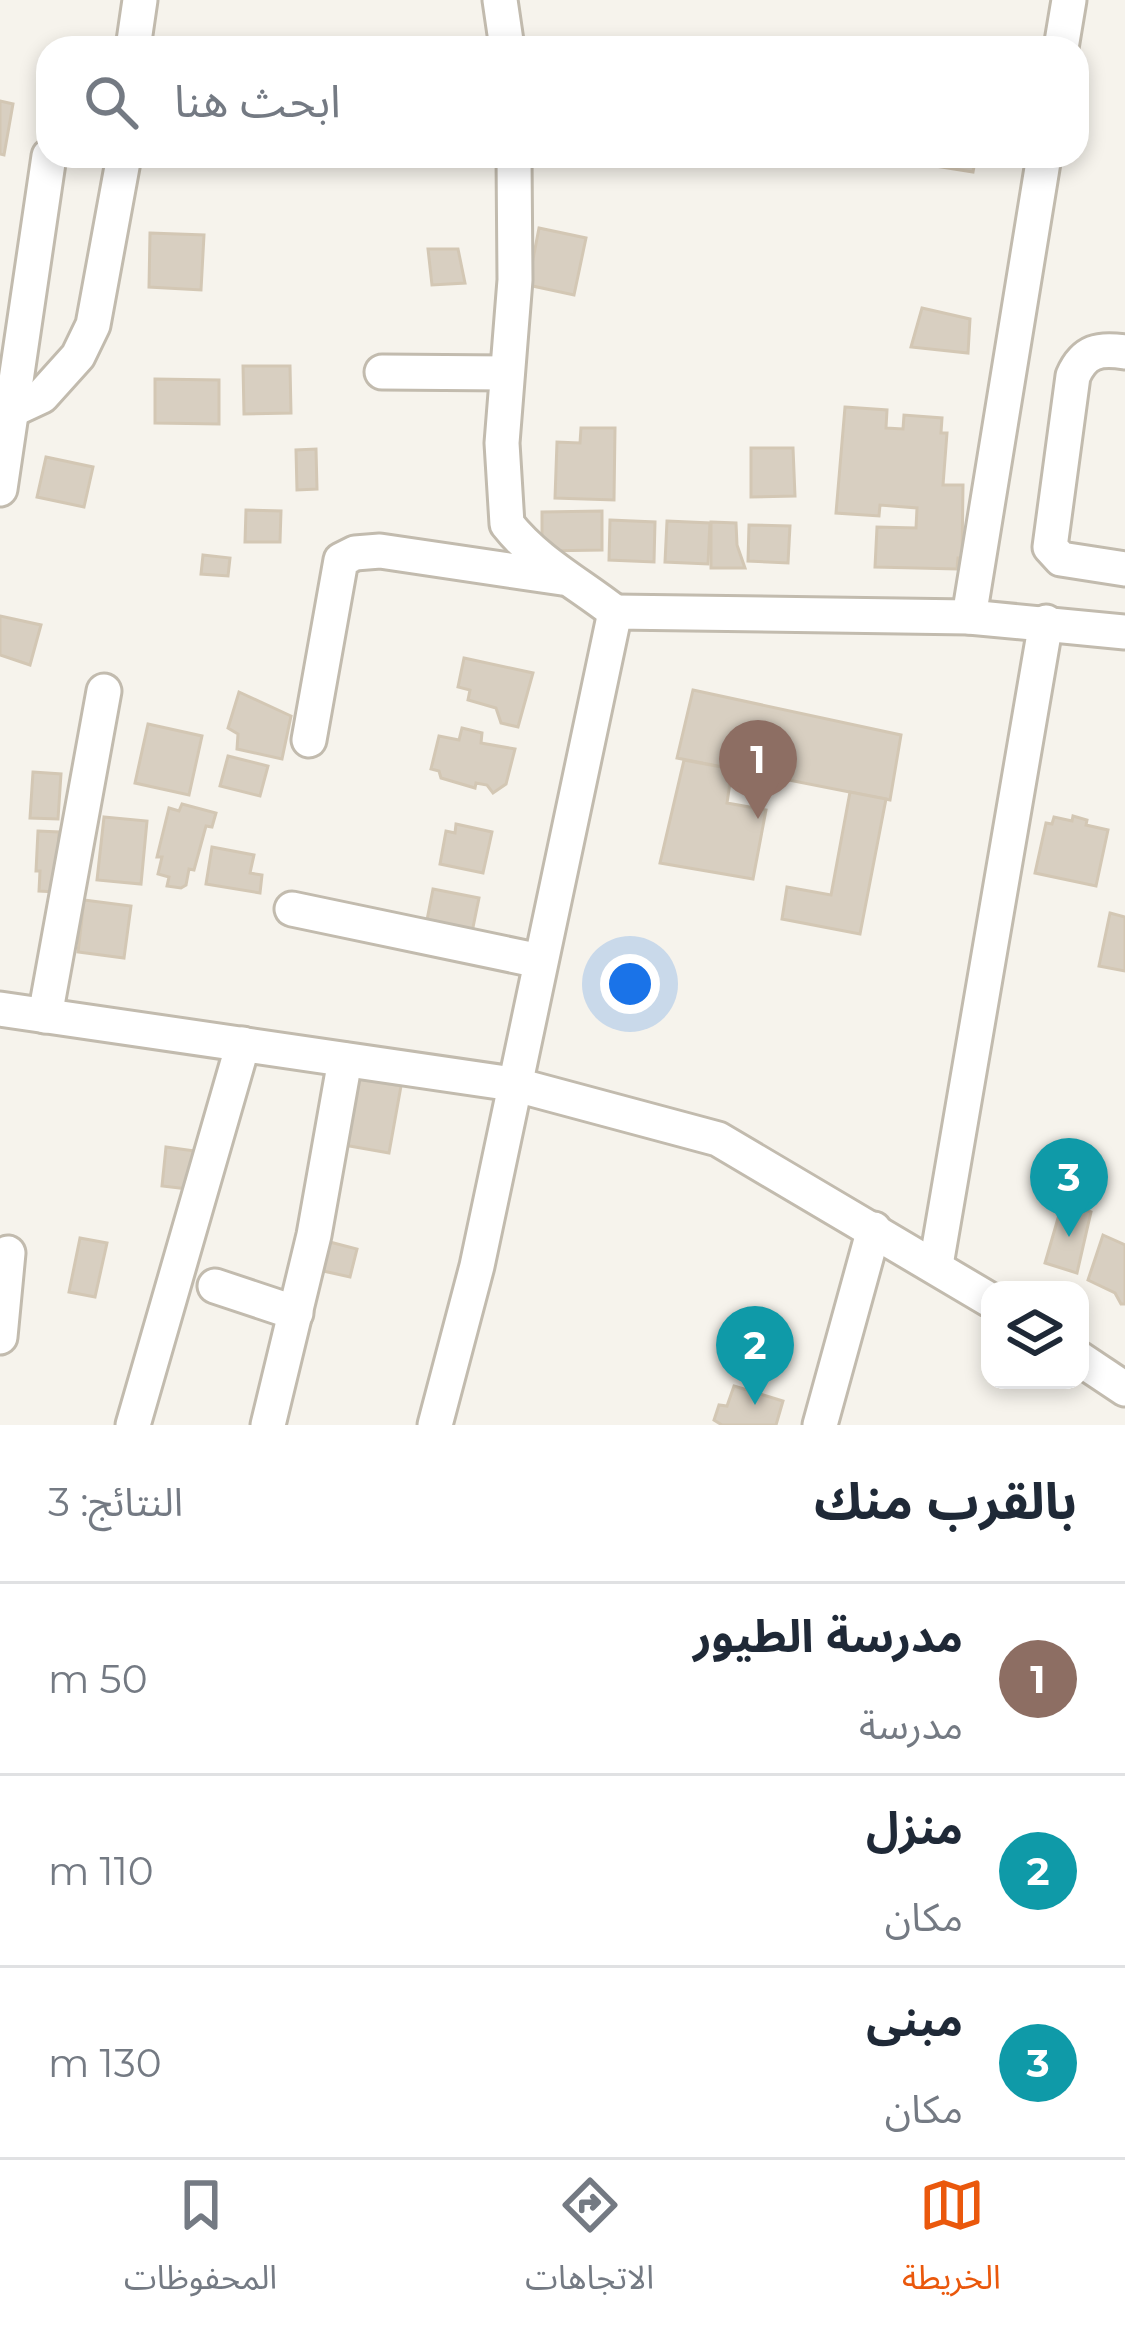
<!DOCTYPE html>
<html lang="ar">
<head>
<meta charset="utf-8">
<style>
  :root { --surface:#fff; --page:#f6f6f7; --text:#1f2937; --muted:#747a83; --line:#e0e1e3; --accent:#ea580c }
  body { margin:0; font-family:Montserrat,"Noto Sans Arabic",sans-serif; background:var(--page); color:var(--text); direction:rtl }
  .controls { position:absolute; right:36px; bottom:36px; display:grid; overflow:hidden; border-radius:24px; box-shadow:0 6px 18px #0003 }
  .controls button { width:108px; height:108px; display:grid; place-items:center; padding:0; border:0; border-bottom:3px solid var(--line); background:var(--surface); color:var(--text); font:60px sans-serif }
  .you { position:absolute; left:630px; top:984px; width:42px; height:42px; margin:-30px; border:9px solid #fff; border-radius:50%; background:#1a73e8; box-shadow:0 0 0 18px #1a73e833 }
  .badge { display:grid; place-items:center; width:78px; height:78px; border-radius:50%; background:var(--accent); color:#fff; font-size:39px; font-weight:700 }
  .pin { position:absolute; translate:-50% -99px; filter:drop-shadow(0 3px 6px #0008) }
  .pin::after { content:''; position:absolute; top:63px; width:42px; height:36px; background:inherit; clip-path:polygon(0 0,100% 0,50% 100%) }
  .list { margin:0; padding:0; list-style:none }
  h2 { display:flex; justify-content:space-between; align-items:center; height:156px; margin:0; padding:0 48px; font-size:51px }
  h2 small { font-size:39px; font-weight:400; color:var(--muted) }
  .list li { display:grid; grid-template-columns:78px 1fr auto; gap:36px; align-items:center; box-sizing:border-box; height:192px; padding:0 48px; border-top:3px solid var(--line) }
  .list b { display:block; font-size:45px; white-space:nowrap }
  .list p { margin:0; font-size:39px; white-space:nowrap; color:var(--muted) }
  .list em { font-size:39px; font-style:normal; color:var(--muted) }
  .icon { flex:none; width:66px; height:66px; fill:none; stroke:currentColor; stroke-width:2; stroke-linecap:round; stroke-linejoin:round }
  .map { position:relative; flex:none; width:1125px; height:1425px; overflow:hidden; direction:ltr }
  .search { position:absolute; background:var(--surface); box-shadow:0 6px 18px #0003; left:36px; right:36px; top:36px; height:132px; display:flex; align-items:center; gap:30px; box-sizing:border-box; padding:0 42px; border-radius:36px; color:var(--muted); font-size:45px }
  .sheet { height:732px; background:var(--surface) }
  nav { display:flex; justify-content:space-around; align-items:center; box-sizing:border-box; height:168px; border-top:3px solid var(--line); background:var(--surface); font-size:33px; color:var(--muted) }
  nav a { display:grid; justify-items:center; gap:6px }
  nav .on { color:var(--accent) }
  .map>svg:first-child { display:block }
</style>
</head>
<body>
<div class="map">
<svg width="1125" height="1425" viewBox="0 0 1125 1425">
  <rect width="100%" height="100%" fill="#f6f3ec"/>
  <g fill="#d8cfc1" stroke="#d3c7b4" stroke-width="3">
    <path d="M0 101 13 104 4 155 0 154Z"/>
    <path d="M936 156H976L973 172 935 166Z"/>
    <path d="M539 228 586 238 574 295 528 285Z"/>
    <path d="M150 233 204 235 201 290 149 287Z"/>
    <path d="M428 249H458L465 283 432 285Z"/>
    <path d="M922 308 970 319 968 353 911 347Z"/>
    <path d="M243 366H290L291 413 244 414Z"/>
    <path d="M155 379 219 380V424L155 423Z"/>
    <path d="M845 407 887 410 886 428 903 429 904 415 942 418 941 433H947L943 485H963L962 558H958L957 569 875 567 877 527 916 528 917 508 880 505 879 516 836 513Z"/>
    <path d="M581 428H615L614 500 555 498 557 442 580 443Z"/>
    <path d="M751 448H793L795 496 751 497Z"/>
    <path d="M316 449 317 489 297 490 296 450Z"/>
    <path d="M46 457 93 467 84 507 37 497Z"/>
    <path d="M246 510 281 511 280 542H245Z"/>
    <path d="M602 511V550L542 551V512Z"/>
    <path d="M610 520 655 522 654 562 609 560Z"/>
    <path d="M667 521 710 523 708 564 665 562Z"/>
    <path d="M711 522 736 523 737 545 745 568H711Z"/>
    <path d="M749 525 790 526 788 563 748 561Z"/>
    <path d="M203 555 230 558 228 576 201 574Z"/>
    <path d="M0 616 41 625 30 665 0 655Z"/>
    <path d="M464 658 533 673 518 727 501 723 496 708 468 700 470 690 458 687Z"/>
    <path d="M693 690 901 735 890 800 677 758Z"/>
    <path d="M239 692 291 716 282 759 237 749 238 734 228 728Z"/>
    <path d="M148 724 202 736 189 795 135 783Z"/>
    <path d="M462 728 482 733 481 743 515 749 506 784 493 793 487 785 476 783 475 788 441 778 439 771 431 769 439 736 459 740Z"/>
    <path d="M228 756 268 766 260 796 220 786Z"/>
    <path d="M684 760 732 769 727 803 766 810 753 879 660 863Z"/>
    <path d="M33 772 61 774 58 819 30 818Z"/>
    <path d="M850 792 886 799 860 934 782 919 787 887 831 895Z"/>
    <path d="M182 804 216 813 212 827 206 826 194 870 189 869 186 885 181 888 167 886 169 877 158 874 162 857H157L169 808 179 811Z"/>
    <path d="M1073 816 1087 820 1086 825 1108 830 1096 886 1035 873 1046 823 1052 824 1054 817 1072 821Z"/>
    <path d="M104 817 147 821 141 884 97 880Z"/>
    <path d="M456 824 492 832 483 873 440 864 446 831 455 833Z"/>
    <path d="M38 831 59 832 56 892 39 891 40 871H36Z"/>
    <path d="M212 847 254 855 250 873 262 875 260 893 206 884Z"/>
    <path d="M433 889 479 898 470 942 433 934 435 921 427 920Z"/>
    <path d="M84 900 131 906 124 958 78 952Z"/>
    <path d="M1110 913 1125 917V971L1099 966Z"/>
    <path d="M356 1078 401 1086 389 1153 344 1145Z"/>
    <path d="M166 1147 202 1152 197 1190 162 1186Z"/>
    <path d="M1063 1201 1091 1212 1077 1273 1045 1263Z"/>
    <path d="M1103 1235 1125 1245V1304H1121L1115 1293 1088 1280Z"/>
    <path d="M80 1238 107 1243 95 1297 69 1292Z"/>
    <path d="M326 1241 357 1249 350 1277 319 1270Z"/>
    <path d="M734 1386 783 1401 776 1425H722L714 1420 719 1405 727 1406Z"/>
  </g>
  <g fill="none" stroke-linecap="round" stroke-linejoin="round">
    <g stroke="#c2bbae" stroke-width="39">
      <g id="minor">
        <path d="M500 0 507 48"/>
        <path d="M133 48 140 0"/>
        <path d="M1061 48 1069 0"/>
        <path d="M514 156 515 280 502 443 507 524C537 562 578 583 615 612"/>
        <path d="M1125 352C1099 348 1084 351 1073 376L1050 547 1061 559 1125 569"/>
        <path d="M382 372 507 373"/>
        <path d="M0 409 12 410 42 396 78 356 93 325 124 156"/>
        <path d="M0 489 49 156"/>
        <path d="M969 617 1044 156"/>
        <path d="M309 740 341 560 355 553 380 551 562 578"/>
        <path d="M292 909 540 961"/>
        <path d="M0 1009 513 1084 718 1139 990 1300"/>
        <path d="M45 1016 104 691"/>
        <path d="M936 1265 1046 622"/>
        <path d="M215 1286 296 1313"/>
        <path d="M0 1337 8 1253"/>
        <path d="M1080 1359 1125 1389"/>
        <path d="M133 1425 243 1044"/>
        <path d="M268 1425 314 1235 345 1060"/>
        <path d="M435 1425 477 1266 615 612 969 617 1125 632"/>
        <path d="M820 1425 874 1229"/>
      </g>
    </g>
    <use href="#minor" stroke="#fff" stroke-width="33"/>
  </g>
</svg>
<div class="controls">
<button><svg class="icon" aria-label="layers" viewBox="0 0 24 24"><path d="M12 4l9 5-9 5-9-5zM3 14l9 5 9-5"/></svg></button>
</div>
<div class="you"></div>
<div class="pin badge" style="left:758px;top:819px;background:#8d6e63">1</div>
<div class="pin badge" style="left:755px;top:1405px;background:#0f9aa8">2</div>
<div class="pin badge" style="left:1069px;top:1237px;background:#0f9aa8">3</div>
<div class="search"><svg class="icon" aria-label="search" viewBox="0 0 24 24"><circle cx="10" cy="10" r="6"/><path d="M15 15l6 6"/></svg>ابحث هنا</div>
</div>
<section class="sheet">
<h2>بالقرب منك<small>النتائج: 3</small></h2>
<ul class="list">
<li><span class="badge" style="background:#8d6e63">1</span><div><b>مدرسة الطيور</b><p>مدرسة</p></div><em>50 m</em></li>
<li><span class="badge" style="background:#0f9aa8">2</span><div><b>منزل</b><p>مكان</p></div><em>110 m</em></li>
<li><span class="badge" style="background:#0f9aa8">3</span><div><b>مبنى</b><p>مكان</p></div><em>130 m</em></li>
</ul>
</section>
<nav>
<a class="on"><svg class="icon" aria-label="map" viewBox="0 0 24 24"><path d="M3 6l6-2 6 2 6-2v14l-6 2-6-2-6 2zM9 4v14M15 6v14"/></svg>الخريطة</a>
<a><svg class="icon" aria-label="directions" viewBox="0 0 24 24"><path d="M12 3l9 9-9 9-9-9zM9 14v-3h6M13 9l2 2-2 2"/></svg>الاتجاهات</a>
<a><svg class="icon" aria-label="saved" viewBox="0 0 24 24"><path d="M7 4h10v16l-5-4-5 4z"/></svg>المحفوظات</a>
</nav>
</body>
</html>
